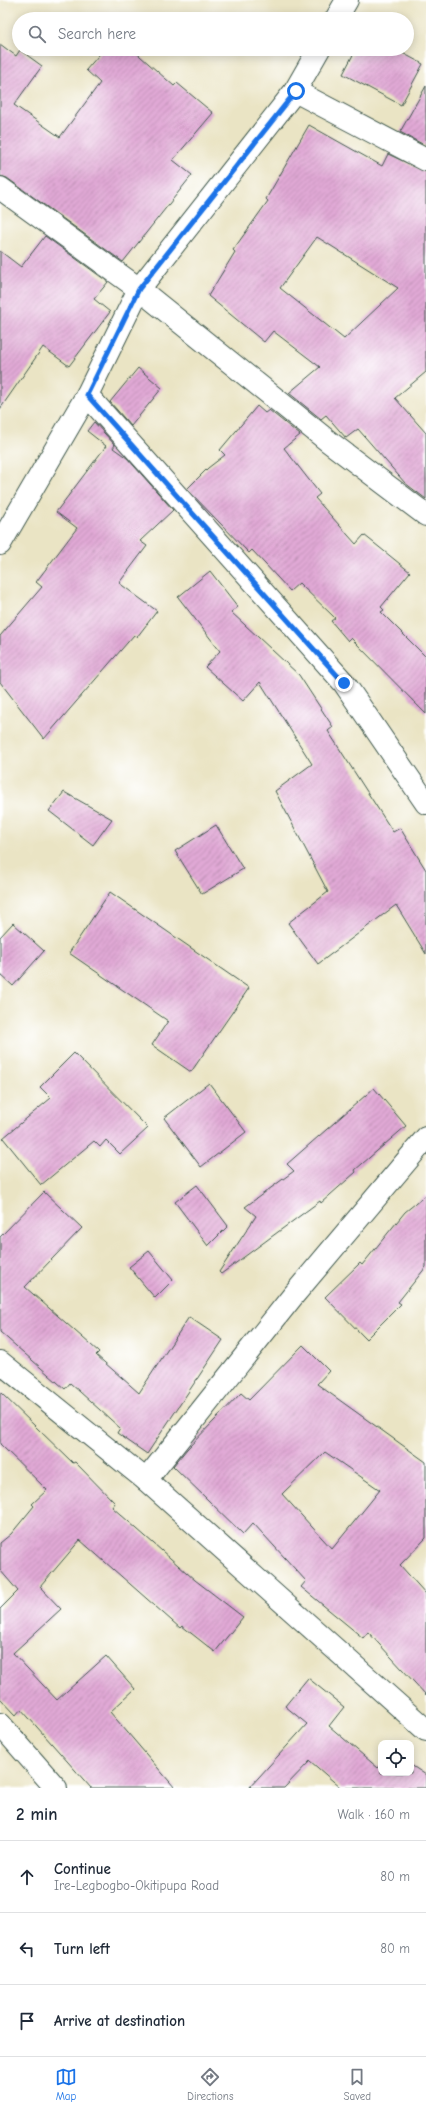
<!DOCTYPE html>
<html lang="en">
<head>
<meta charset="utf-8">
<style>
  :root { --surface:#fff; --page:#f2f2f3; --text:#1f2937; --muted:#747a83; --line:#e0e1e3; --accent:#1a73e8 }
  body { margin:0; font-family:"Comic Neue",sans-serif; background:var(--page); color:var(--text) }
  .controls { position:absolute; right:12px; bottom:12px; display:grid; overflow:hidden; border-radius:8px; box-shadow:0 2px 10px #0003 }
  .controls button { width:36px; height:36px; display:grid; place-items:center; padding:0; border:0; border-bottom:1px solid var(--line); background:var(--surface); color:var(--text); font:20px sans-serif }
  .stop { position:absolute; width:12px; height:12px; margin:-9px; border:3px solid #1a73e8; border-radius:50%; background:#fff }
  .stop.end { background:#1a73e8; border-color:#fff; box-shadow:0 1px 4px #0008 }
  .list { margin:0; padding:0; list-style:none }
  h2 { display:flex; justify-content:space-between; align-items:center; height:52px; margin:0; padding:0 16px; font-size:17px }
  h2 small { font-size:13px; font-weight:400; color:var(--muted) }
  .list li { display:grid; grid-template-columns:26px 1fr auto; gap:12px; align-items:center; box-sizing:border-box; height:72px; padding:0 16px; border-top:1px solid var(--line) }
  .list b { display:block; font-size:15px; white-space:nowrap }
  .list p { margin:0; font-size:13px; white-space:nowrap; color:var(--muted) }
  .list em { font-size:13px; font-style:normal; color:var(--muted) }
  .icon { flex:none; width:22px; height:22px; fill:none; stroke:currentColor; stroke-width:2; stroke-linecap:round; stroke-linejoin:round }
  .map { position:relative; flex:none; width:426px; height:1788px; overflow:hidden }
  .search { position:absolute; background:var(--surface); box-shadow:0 2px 10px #0003; left:12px; right:12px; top:12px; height:44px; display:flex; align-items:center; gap:10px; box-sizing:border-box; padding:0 14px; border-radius:22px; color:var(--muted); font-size:15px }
  .sheet { height:268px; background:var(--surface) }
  nav { display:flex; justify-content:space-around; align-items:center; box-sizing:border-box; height:56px; border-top:1px solid var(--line); background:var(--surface); font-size:11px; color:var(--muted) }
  nav a { display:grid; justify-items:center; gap:2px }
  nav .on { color:var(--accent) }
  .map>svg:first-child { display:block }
</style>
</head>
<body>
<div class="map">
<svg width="426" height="1788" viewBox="0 0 426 1788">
  <defs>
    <pattern id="building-hatch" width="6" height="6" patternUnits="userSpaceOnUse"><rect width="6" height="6" fill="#e1a9d6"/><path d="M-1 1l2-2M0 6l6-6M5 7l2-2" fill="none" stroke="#b68bae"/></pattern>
  </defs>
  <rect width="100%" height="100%" fill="#fff"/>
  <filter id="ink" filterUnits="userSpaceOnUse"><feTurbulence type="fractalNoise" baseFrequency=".025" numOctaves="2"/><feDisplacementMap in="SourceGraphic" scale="8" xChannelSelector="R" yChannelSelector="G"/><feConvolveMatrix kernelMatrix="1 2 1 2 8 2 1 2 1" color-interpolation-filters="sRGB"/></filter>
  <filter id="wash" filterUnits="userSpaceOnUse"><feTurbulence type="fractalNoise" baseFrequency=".012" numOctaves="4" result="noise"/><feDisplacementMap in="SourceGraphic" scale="16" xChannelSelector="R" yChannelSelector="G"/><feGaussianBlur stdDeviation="0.9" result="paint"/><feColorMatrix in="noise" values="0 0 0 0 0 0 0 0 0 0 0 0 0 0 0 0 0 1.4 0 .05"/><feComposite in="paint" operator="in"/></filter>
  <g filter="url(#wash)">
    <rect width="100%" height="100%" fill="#eae4c4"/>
    <g id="blocks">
      <g fill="url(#building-hatch)" fill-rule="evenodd">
        <path d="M0 44 16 56 20 50 42 66 14 105 60 137 100 83 86 70 104 49H132L174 86 177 83 213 113 173 160 192 175 123 262 7 178 0 176Z"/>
        <path d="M356 49H395L423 64 401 105 343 74Z"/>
        <path d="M426 86V146L400 132Z"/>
        <path d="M309 125 382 166 388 154 426 172V372L395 398 426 433V499L405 483 358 429 346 438 326 415 321 419 289 393 320 367 273 331 264 342 208 296 235 252 233 250 268 201 266 199ZM317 237 398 288 344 339 280 288Z"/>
        <path d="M45 236 108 282 94 299 110 312 69 366 43 347 0 409V251L21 267Z"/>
        <path d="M138 368 162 388 131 426 110 402Z"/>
        <path d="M257 406 265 413 269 410 300 435 284 448 320 494 315 498 356 544 364 535 410 572 381 607 384 610 381 612 426 657V714L351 638 348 641 331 621 335 618 299 583 290 591 252 550 249 553 187 489 208 468 225 455 220 450Z"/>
        <path d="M94 422 115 445 113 448 127 458 173 510 140 541 147 546 119 583 157 611 137 637 134 635 44 739 0 682V636L42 587 36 582 77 528 56 512 106 446 87 431Z"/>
        <path d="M210 571 238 607 231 612 299 675 333 727 328 731 393 832 400 828 426 870V954L396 905 318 964 288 923 328 892 275 791 312 764 260 682 243 701 205 667 220 651 178 597Z"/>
        <path d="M64 792 112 819 93 845 49 811Z"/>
        <path d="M216 825 243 869 202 894 175 851Z"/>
        <path d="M110 892 249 988 191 1072 152 1045 168 1021 69 953Z"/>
        <path d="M13 923 44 951 13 986 0 974V937Z"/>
        <path d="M74 1053 148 1128 120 1154 106 1140 100 1147 94 1141 41 1185 3 1138 51 1098 40 1087Z"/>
        <path d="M209 1083 246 1132 201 1167 164 1118Z"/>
        <path d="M374 1088 406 1126 355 1170 356 1172 321 1203 320 1201 221 1274 219 1272 256 1216 245 1207 294 1171 287 1164Z"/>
        <path d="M197 1185 228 1226 208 1246 175 1202Z"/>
        <path d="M44 1192 82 1228 25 1287 99 1352 96 1355 139 1393 189 1317 223 1340 147 1454 117 1433 120 1428 70 1383 65 1389 0 1332V1237Z"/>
        <path d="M426 1195V1267L398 1302 401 1304 366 1339 325 1297 360 1263 362 1265 405 1212Z"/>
        <path d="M149 1251 173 1280 155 1298 129 1267Z"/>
        <path d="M303 1345 329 1371 317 1384 426 1462V1538L400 1565 426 1594V1695L368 1632 363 1638 301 1587 306 1581 253 1523 243 1534 173 1466 187 1449 241 1393 249 1400ZM325 1452 380 1490 332 1549 282 1494Z"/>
        <path d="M0 1392 73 1463 75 1462 115 1503 112 1507 195 1580 243 1617 215 1652 182 1626 180 1628 80 1540 40 1587 61 1609 13 1653 57 1700 106 1656 135 1689 110 1712 175 1788H91L21 1709 16 1715 0 1698V1609L18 1591 0 1570V1543L11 1534 34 1506 32 1504 47 1490 0 1444Z"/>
        <path d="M308 1678 344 1707 329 1726 378 1768 381 1765V1773H411V1765L426 1775V1788H341L310 1761 284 1788H249L307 1724 285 1706Z"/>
      </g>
    </g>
  </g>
  <g filter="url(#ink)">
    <use href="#blocks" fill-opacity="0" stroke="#3d564a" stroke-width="1"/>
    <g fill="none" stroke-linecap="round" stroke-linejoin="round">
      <g stroke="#3d564a" stroke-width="24">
        <g id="minor">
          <path d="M295 91 426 160"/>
          <path d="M0 188 139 289 328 441 426 515"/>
          <path d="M87 395 344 683 426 803"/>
          <path d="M0 1362 146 1480 426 1730"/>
          <path d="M146 1480 292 1297 426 1138"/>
        </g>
      </g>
      <g stroke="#3d564a" stroke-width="24">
        <g id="tertiary">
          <path d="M336 19 347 0"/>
          <path d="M0 544 87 395 139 289 295 91 319 49"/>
        </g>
      </g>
      <g stroke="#3d564a" stroke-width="24">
        <path id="secondary" d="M0 1724 56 1788"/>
      </g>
      <use href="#minor" stroke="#fff" stroke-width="22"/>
      <use href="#tertiary" stroke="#fff" stroke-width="22"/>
      <use href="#secondary" stroke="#fff" stroke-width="22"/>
    </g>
  </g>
  <g fill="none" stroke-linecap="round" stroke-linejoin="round" filter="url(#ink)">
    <path stroke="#1a73e8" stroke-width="5" d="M296 91 139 289 87 395 344 683"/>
  </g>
</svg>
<div class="controls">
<button><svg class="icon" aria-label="locate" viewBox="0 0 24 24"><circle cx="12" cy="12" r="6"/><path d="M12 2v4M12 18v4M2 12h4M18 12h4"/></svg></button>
</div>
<div class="stop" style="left:296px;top:91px"></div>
<div class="stop end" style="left:344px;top:683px"></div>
<div class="search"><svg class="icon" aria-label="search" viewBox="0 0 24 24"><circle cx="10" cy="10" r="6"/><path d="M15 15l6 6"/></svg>Search here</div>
</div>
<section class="sheet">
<h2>2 min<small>Walk · 160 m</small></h2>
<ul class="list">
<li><svg class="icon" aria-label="ahead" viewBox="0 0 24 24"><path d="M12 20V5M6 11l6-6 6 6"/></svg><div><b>Continue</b><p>Ire-Legbogbo-Okitipupa Road</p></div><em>80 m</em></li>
<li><svg class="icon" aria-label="left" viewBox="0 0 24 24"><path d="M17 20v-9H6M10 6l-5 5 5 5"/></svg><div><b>Turn left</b></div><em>80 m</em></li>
<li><svg class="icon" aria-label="arrive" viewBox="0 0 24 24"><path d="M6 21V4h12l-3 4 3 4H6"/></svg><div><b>Arrive at destination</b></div></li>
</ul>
</section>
<nav>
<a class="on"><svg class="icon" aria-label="map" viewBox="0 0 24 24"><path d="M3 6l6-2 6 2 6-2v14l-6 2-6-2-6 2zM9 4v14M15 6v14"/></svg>Map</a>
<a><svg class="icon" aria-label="directions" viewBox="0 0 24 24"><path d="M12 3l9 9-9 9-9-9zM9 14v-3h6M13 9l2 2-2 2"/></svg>Directions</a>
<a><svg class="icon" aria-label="saved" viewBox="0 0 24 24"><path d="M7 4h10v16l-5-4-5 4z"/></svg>Saved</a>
</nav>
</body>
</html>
